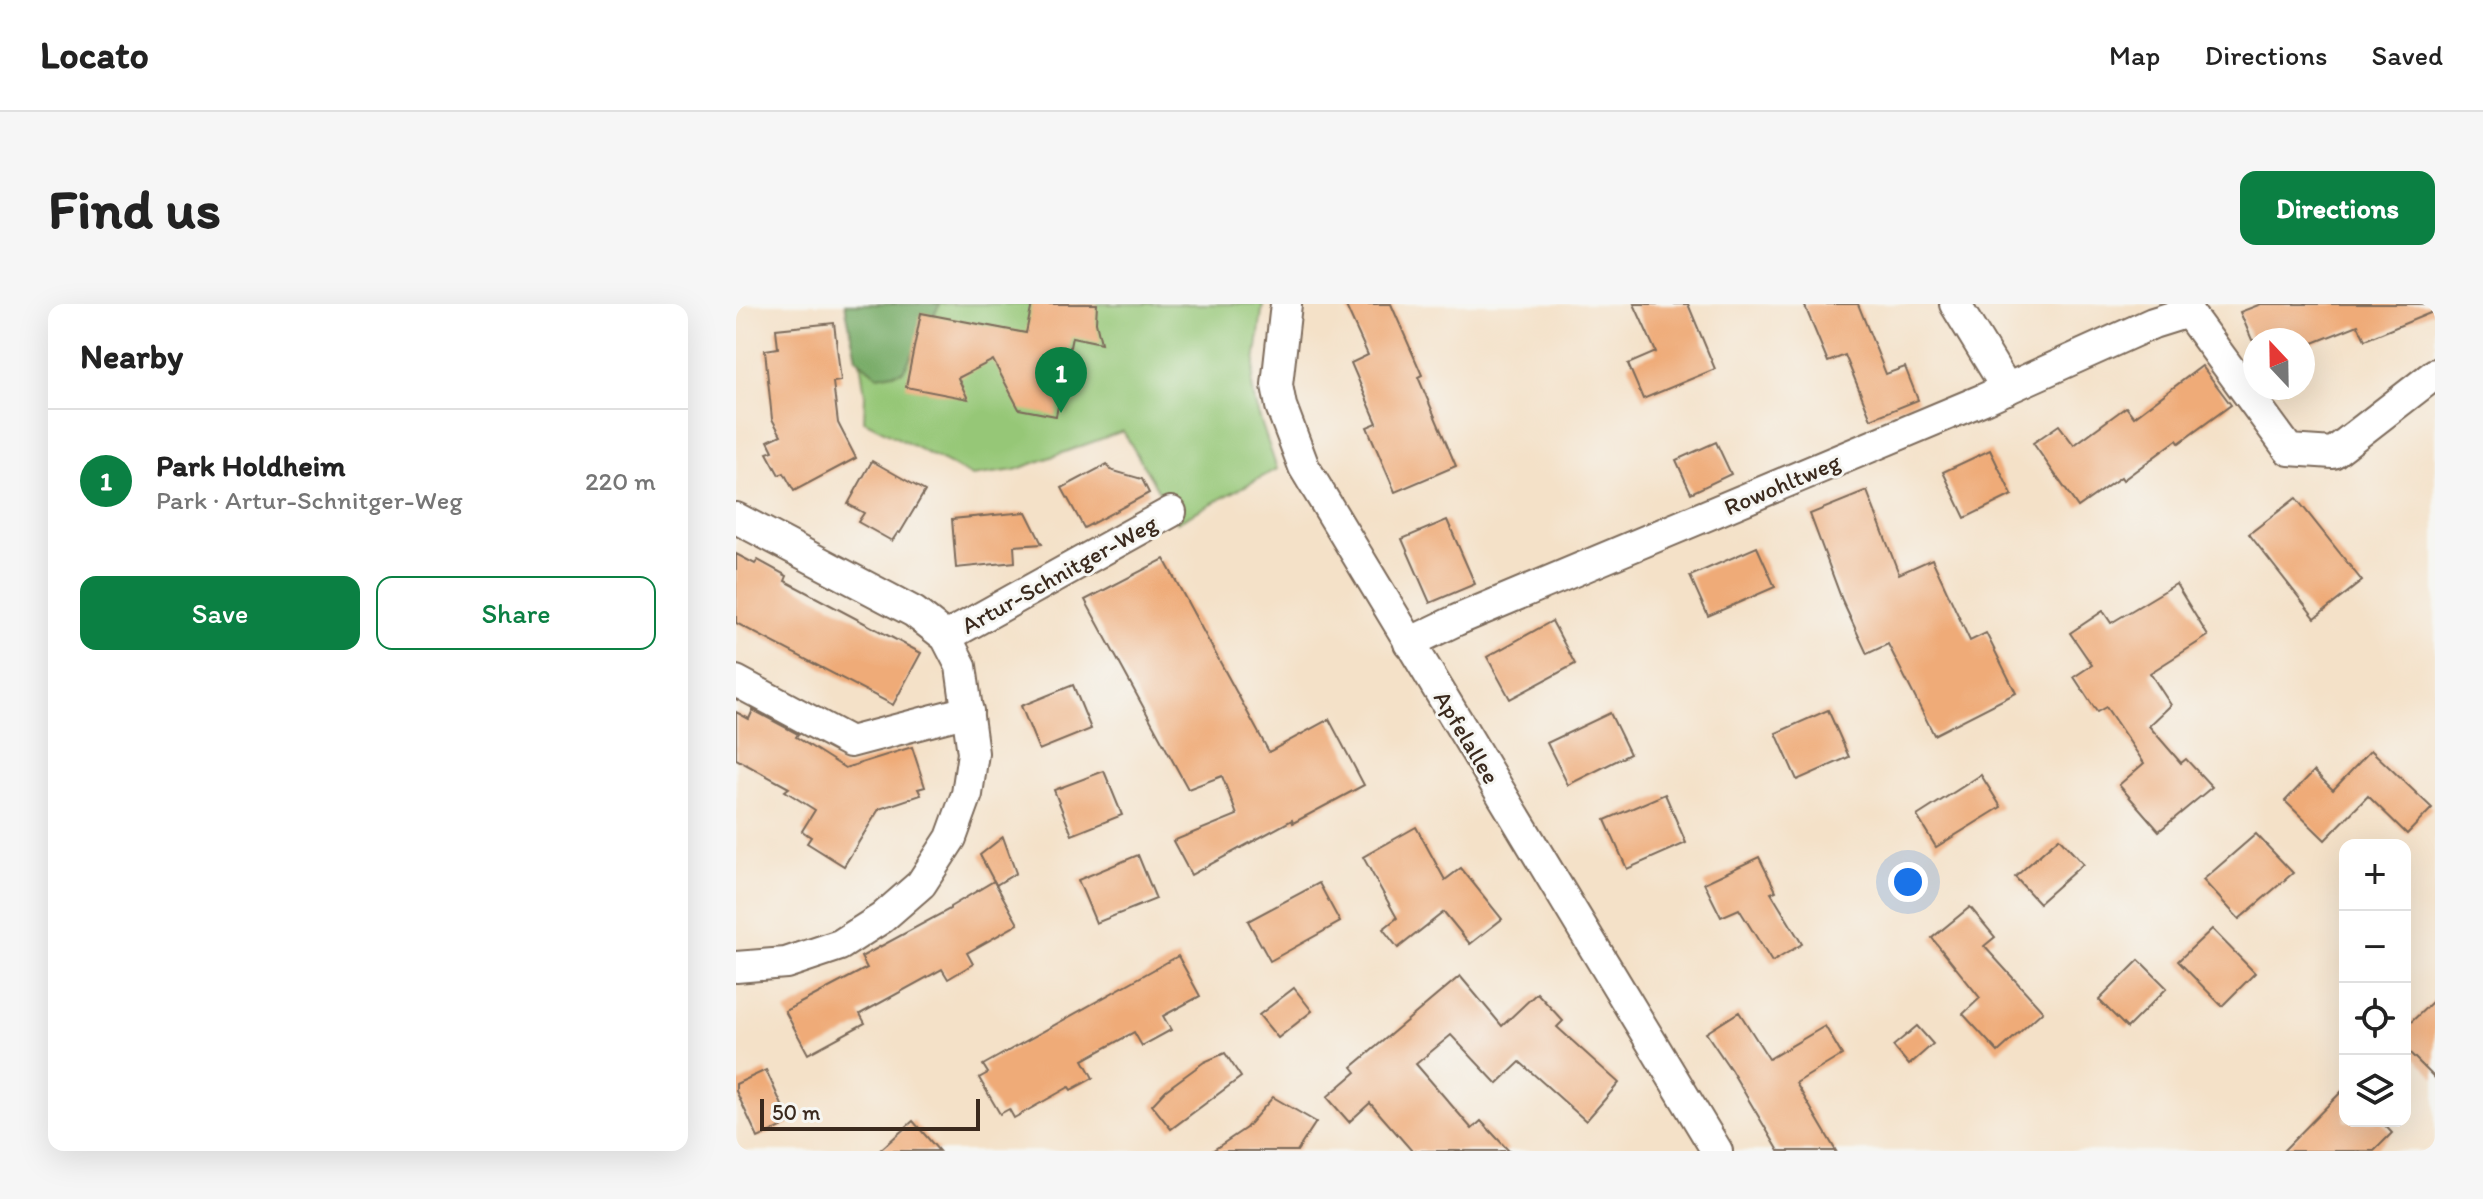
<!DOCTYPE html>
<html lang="en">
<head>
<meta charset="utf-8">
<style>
  :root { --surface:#fff; --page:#f6f6f6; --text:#222; --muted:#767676; --line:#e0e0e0; --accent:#0b8043 }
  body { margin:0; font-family:Itim,sans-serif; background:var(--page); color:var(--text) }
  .controls { position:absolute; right:24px; bottom:24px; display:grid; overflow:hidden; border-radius:16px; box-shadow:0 8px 32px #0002 }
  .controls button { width:72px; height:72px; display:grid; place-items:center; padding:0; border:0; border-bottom:2px solid var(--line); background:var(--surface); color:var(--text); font:40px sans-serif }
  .compass { position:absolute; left:1507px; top:24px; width:72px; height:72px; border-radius:50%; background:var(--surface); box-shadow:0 8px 32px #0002; rotate:338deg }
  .scale { position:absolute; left:24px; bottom:20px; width:220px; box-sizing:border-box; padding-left:8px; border:4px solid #3b2a1e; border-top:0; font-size:22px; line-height:28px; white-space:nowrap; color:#3b2a1e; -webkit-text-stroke:6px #f6f6f2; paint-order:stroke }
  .you { position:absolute; left:1172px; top:578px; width:28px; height:28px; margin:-20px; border:6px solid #fff; border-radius:50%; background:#1a73e8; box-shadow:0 0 0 12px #1a73e833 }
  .badge { display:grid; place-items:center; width:52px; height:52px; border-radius:50%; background:var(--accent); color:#fff; font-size:26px; font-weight:700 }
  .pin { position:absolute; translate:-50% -66px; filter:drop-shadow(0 2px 4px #0008) }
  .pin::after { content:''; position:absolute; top:42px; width:28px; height:24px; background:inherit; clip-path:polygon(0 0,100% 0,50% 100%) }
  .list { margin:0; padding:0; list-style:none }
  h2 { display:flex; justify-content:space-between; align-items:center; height:104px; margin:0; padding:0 32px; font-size:34px }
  h2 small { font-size:26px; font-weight:400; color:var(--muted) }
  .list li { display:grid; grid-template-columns:52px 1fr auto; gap:24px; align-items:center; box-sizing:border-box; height:144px; padding:0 32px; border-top:2px solid var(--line) }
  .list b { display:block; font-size:30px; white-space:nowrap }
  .list p { margin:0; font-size:26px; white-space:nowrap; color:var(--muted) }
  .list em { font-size:26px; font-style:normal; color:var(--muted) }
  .actions { display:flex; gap:16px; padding:24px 32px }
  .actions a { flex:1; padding:18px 0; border:2px solid var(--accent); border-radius:16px; text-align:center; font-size:28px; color:var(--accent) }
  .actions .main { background:var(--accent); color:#fff }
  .icon { flex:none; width:44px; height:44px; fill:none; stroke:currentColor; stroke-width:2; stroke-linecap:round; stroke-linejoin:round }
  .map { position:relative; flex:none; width:1699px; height:847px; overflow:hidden; border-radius:16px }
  header { display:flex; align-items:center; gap:48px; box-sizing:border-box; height:112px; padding:0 40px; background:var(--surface); border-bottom:2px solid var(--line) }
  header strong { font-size:38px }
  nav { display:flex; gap:44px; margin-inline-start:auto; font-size:28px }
  .intro { display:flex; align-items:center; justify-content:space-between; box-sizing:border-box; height:192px; padding:0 48px }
  h1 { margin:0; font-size:56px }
  .button { padding:20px 36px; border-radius:16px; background:var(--accent); color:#fff; font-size:28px; font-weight:700 }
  main { display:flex; gap:48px; padding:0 48px }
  aside { flex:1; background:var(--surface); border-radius:16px; box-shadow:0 8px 32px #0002 }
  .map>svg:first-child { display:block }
</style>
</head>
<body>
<header>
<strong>Locato</strong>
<nav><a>Map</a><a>Directions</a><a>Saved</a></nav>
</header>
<div class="intro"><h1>Find us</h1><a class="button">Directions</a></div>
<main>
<aside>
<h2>Nearby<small></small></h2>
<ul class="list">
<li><span class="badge">1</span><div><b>Park Holdheim</b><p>Park · Artur-Schnitger-Weg</p></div><em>220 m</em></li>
</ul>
<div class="actions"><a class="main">Save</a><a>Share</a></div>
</aside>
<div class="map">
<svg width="1699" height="847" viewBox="0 0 1699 847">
  <rect width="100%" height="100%" fill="#f6f6f2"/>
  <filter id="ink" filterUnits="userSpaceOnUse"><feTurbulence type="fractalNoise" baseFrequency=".0125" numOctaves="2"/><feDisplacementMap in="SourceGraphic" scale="16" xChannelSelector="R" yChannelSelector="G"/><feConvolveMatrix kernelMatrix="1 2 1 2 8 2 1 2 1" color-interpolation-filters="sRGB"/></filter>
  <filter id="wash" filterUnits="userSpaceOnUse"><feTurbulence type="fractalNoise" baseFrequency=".006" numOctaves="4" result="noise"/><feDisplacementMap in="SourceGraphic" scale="32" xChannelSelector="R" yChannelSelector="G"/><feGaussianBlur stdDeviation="1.8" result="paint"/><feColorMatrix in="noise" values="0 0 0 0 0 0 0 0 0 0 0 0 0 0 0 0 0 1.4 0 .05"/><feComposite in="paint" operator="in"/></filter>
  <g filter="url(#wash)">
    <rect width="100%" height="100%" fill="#f4e1c8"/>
    <path fill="#96c777" stroke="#68784a" stroke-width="2" d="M116 0H527L516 81 519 100 541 165 441 218 387 127 279 166 236 172 128 117 129 91Z"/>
    <path fill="#78ac68" stroke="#5a6b43" stroke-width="2" d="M109 0H204L167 67 142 72 120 54Z"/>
    <g id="blocks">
      <g fill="#efab78">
        <path d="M296 0H361L360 18 365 39 336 33 320 112 283 105 257 56 222 74 232 95 170 83 185 9 290 29Z"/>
        <path d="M609 0H655L686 71 682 73 720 162 659 188 631 123 641 119 615 59 632 51Z"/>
        <path d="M898 0H952L979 65 907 95 892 60 920 48Z"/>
        <path d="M1068 0H1122L1150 70 1169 63 1182 96 1135 115 1109 51 1092 58Z"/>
        <path d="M1525 0H1699V7L1629 36 1622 21 1567 43V36H1516L1504 8Z"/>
        <path d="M98 19 105 77 97 78 102 119 120 154 58 187 48 169 43 171 31 149 37 147 32 137 45 131 36 115 29 46 42 44 40 25Z"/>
        <path d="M1466 62 1495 101 1443 139 1441 136 1387 176 1385 173 1342 203 1297 139 1323 121 1338 141 1390 103 1398 113Z"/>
        <path d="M980 138 995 170 955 189 940 156Z"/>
        <path d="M1254 146 1276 191 1229 214 1207 168Z"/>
        <path d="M136 157 189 187 164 229 162 228 156 237 122 218 128 209 112 200Z"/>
        <path d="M371 160 374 166 406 175 413 189 348 224 326 184Z"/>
        <path d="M1131 187 1163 270 1196 255 1234 337 1250 329 1280 389 1198 431 1152 340 1131 350 1106 296 1074 210Z"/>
        <path d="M1560 194 1626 277 1579 314 1513 230Z"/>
        <path d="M290 208 306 240 278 242 279 258 220 264 216 215Z"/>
        <path d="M711 216 739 280 694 299 666 235Z"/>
        <path d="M1021 243 1039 283 972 312 954 272Z"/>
        <path d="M0 250 19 260 22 256 51 272 49 277 185 349 157 401 0 319Z"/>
        <path d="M428 255 533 448 593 415 628 481 557 519 556 516 455 571 437 537 501 511 486 472 452 485 349 296Z"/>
        <path d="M1440 280 1472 332 1414 369 1435 401 1413 422 1445 459 1450 455 1476 483 1423 527 1383 481 1408 459 1370 403 1361 408 1338 373 1356 361 1334 329 1367 307 1375 319Z"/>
        <path d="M816 317 839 360 774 395 751 353Z"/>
        <path d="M337 381 355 425 303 446 285 402Z"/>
        <path d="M17 406 62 430 60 433 109 464 176 443 189 483 182 485 185 491 143 505 108 562 71 539 75 533 66 527 79 506 49 487 53 484 0 455V408L13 415Z"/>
        <path d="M1092 406 1113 453 1061 476 1040 429Z"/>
        <path d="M874 409 894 450 832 481 811 439Z"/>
        <path d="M1635 446 1696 504 1671 530 1632 492 1589 536 1549 497 1578 467 1597 486Z"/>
        <path d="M368 467 386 511 336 531 318 486Z"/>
        <path d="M1245 471 1265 503 1200 543 1181 512Z"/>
        <path d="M929 490 950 539 891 565 869 516Z"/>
        <path d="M680 523 709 576 725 564 766 615 734 640 708 608 662 644 647 625 661 614 627 553Z"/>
        <path d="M1520 530 1557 569 1503 615 1467 576Z"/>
        <path d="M267 533 280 569 260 581 244 551Z"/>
        <path d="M1323 534 1347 560 1303 599 1279 573Z"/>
        <path d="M402 551 420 595 360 619 342 576Z"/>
        <path d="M1023 553 1040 587 1035 589 1066 640 1036 658 1003 605 985 613 968 579Z"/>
        <path d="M258 577 282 620 231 649 237 660 212 675 206 665 124 710 129 719 72 750 49 707 131 664 125 653 214 605V603Z"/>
        <path d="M583 579 604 618 534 657 512 617Z"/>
        <path d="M1234 603 1259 633 1248 642 1307 707 1262 748 1227 710 1244 694 1196 634Z"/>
        <path d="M1476 625 1519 669 1486 702 1442 657Z"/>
        <path d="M442 652 464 692 427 712 435 726 406 742 398 728 347 756 357 774 335 786 333 783 278 814 273 805 264 810 243 774 252 769 247 761Z"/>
        <path d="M1403 656 1431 684 1391 724 1363 696Z"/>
        <path d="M724 672 766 722 801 689 827 717 821 723 883 779 850 817 784 758 761 780 715 731 680 760 736 825 745 817 773 847H676L634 799 613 818 591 793 620 768 616 763Z"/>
        <path d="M558 684 576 707 542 734 523 711Z"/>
        <path d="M1699 695V774L1669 744V724Z"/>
        <path d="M1003 708 1033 755 1089 722 1106 751 1060 779 1100 847H1043L995 766 970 729Z"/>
        <path d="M1181 722 1197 740 1173 761 1157 742Z"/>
        <path d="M489 749 505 773 435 825 416 801 430 786 468 758Z"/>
        <path d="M30 766 54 819 22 834 0 787V780Z"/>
        <path d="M1609 784V817H1645L1656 829 1638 847H1547Z"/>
        <path d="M537 793 580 818 561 847H476L510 824Z"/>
        <path d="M177 817 203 847H143Z"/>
      </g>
    </g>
  </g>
  <g filter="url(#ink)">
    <use href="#blocks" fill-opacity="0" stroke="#7c6a5a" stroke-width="2"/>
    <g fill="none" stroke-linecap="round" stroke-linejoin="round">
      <g stroke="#7c6a5a" stroke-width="34">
        <g id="street">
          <path d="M550 0 541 81 545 102 568 163 981 847"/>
          <path d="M1219 0 1271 85"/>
          <path d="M1450 0 1452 8 1553 146 1597 149 1699 70"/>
          <path d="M0 214 178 308 210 333 225 362 237 449 231 490 215 534 185 580 146 614 104 641 50 659 0 663"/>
          <path d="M210 333 435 208"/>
          <path d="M673 339 721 316 1248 95 1417 19 1452 8"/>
          <path d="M0 377 114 438 232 407"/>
        </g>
      </g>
      <use href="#street" stroke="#fff" stroke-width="30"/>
    </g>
  </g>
  <g text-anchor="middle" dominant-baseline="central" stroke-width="6" stroke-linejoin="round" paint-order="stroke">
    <g font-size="24" fill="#3b2a1e" stroke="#f6f6f2">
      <text transform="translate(1046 180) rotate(-23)">Rowohltweg</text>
      <text transform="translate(323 270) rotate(-29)">Artur-Schnitger-Weg</text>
      <text transform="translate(731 433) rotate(59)">Apfelallee</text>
    </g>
  </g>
</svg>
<div class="controls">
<button>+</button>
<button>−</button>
<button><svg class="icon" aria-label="locate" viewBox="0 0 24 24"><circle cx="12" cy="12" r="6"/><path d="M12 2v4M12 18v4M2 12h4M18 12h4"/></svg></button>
<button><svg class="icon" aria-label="layers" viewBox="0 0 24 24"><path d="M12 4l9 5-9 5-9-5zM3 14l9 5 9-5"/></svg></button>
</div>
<svg class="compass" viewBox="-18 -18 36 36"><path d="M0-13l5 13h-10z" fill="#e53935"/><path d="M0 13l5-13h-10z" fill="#767676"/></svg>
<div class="scale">50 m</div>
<div class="you"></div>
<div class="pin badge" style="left:325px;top:109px">1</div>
</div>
</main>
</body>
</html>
